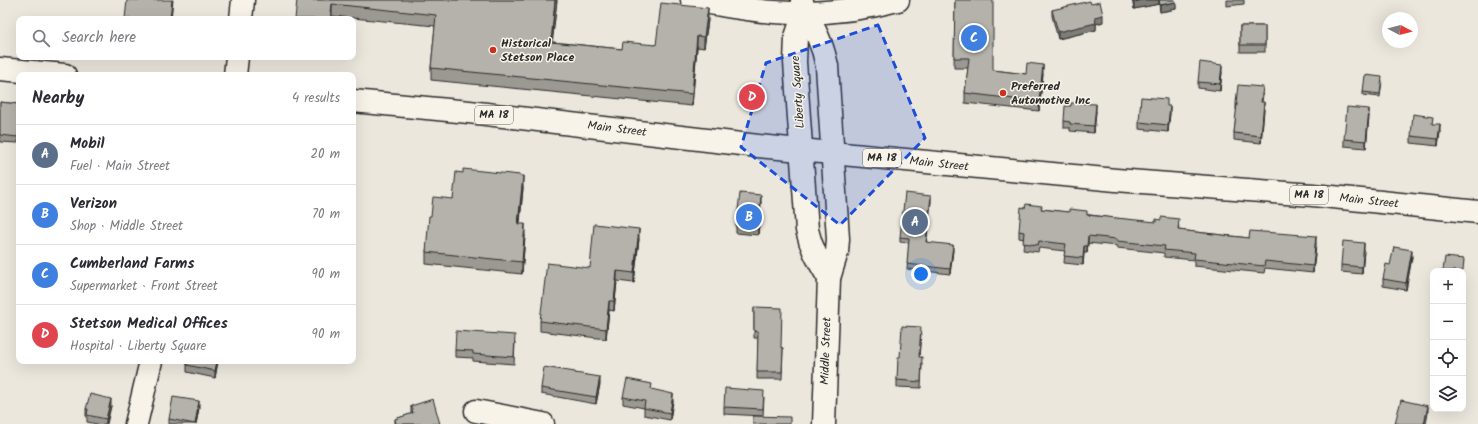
<!DOCTYPE html>
<html lang="en">
<head>
<meta charset="utf-8">
<style>
  :root { --surface:#fff; --page:#f7f7f7; --text:#2b2b33; --muted:#7c7c81; --line:#e1e1e2; --accent:#db2777 }
  body { margin:0; font-family:Kalam,sans-serif; background:var(--page); color:var(--text) }
  .controls { position:absolute; right:12px; bottom:12px; display:grid; overflow:hidden; border-radius:8px; box-shadow:0 4px 16px #0002 }
  .controls button { width:36px; height:36px; display:grid; place-items:center; padding:0; border:0; border-bottom:1px solid var(--line); background:var(--surface); color:var(--text); font:20px sans-serif }
  .compass { position:absolute; left:1382px; top:12px; width:36px; height:36px; border-radius:50%; background:var(--surface); box-shadow:0 4px 16px #0002; rotate:97deg }
  .you { position:absolute; left:921px; top:274px; width:14px; height:14px; margin:-10px; border:3px solid #fff; border-radius:50%; background:#1a73e8; box-shadow:0 0 0 6px #1a73e833 }
  .badge { display:grid; place-items:center; width:26px; height:26px; border-radius:50%; background:var(--accent); color:#fff; font-size:13px; font-weight:700 }
  .pin { position:absolute; translate:-50% -50%; border:2px solid #fff; box-shadow:0 1px 4px #0006 }
  .list { margin:0; padding:0; list-style:none }
  h2 { display:flex; justify-content:space-between; align-items:center; height:52px; margin:0; padding:0 16px; font-size:17px }
  h2 small { font-size:13px; font-weight:400; color:var(--muted) }
  .list li { display:grid; grid-template-columns:26px 1fr auto; gap:12px; align-items:center; box-sizing:border-box; height:60px; padding:0 16px; border-top:1px solid var(--line) }
  .list b { display:block; font-size:15px; white-space:nowrap }
  .list p { margin:0; font-size:13px; white-space:nowrap; color:var(--muted) }
  .list em { font-size:13px; font-style:normal; color:var(--muted) }
  .icon { flex:none; width:22px; height:22px; fill:none; stroke:currentColor; stroke-width:2; stroke-linecap:round; stroke-linejoin:round }
  .map { position:relative; flex:none; width:1478px; height:424px; overflow:hidden }
  .search { position:absolute; background:var(--surface); box-shadow:0 4px 16px #0002; left:16px; top:16px; width:340px; height:44px; display:flex; align-items:center; gap:10px; box-sizing:border-box; padding:0 14px; border-radius:8px; color:var(--muted); font-size:15px }
  .panel { position:absolute; background:var(--surface); box-shadow:0 4px 16px #0002; left:16px; top:72px; width:340px; height:292px; border-radius:8px }
  .map>svg:first-child { display:block }
</style>
</head>
<body>
<div class="map">
<svg width="1478" height="424" viewBox="0 0 1478 424">
  <rect width="100%" height="100%" fill="#ebe7dd"/>
  <filter id="ink" filterUnits="userSpaceOnUse"><feTurbulence type="fractalNoise" baseFrequency=".025" numOctaves="2"/><feDisplacementMap in="SourceGraphic" scale="8" xChannelSelector="R" yChannelSelector="G"/><feConvolveMatrix kernelMatrix="1 2 1 2 8 2 1 2 1" color-interpolation-filters="sRGB"/></filter>
  <g filter="url(#ink)">
    <g fill="none" stroke-linecap="round" stroke-linejoin="round">
      <g stroke="#2b2b2b" stroke-width="25">
        <g id="minor">
          <path d="M692 0C719 4 746 10 774 12 816 15 857 11 898 0"/>
          <path d="M241 19 243 0"/>
          <path d="M235 75 237 57"/>
          <path d="M476 411 543 424"/>
          <path d="M136 424 151 361"/>
        </g>
      </g>
      <g stroke="#2b2b2b" stroke-width="25">
        <g id="major">
          <path d="M802 1 804 13 796 37 795 62 807 230C811 248 819 262 829 278"/>
          <path d="M804 13C816 29 823 46 827 66L838 239 837 252 829 278 824 424"/>
          <path d="M0 69 65 75"/>
          <path d="M353 101 469 112 758 146 1116 180 1313 195 1478 212"/>
        </g>
      </g>
      <use href="#minor" stroke="#f7f3e8" stroke-width="22"/>
      <use href="#major" stroke="#f7f3e8" stroke-width="22"/>
    </g>
    <g fill="#9c9993" stroke="#2b2b2b">
      <path d="M297 0H557L552 42 622 49 656 45 708 20 704 48 697 47 692 106 431 80V68L435 26 332 16Z"/>
      <path d="M955 0 993 70 1026 74H1043L1039 111 965 103V93L968 68H954Z"/>
      <path d="M1132 0H1175L1176 9 1160 12 1159 4 1134 9Z"/>
      <path d="M1227 0H1244V4L1227 6Z"/>
      <path d="M1091 4 1103 22 1096 24V30L1058 39 1052 16V10Z"/>
      <rect x="1240" y="26" width="25" height="26"/>
      <path d="M1222 72 1220 91 1198 88V82Z"/>
      <path d="M1382 80 1380 97 1363 95V92Z"/>
      <path d="M1263 94 1262 102 1264 109 1261 143 1234 140V133L1237 110H1236V103Z"/>
      <path d="M0 102 19 104 18 143 0 142Z"/>
      <path d="M1167 106 1170 113 1168 132 1139 129V122Z"/>
      <path d="M1096 111 1094 133 1070 131V128H1064V121Z"/>
      <path d="M1369 116 1366 148 1344 146V139Z"/>
      <path d="M1433 124 1440 131 1438 146 1411 143V136Z"/>
      <path d="M463 173 520 176 523 188 520 224 525 236 522 274 426 264V252L431 216 453 199Z"/>
      <path d="M931 201 926 242 953 250 950 274 907 269 909 243 900 242V237Z"/>
      <path d="M761 202 758 235 736 233V226Z"/>
      <path d="M1042 209 1179 226 1178 230 1249 238 1316 243 1313 273 1265 268 1264 273 1194 266V260L1164 257V253L1117 248V246L1088 243 1087 253H1084L1083 265 1064 263 1065 251 1039 248 1038 252 1023 250 1024 239 1019 238V231Z"/>
      <path d="M639 239 634 283 617 281 614 311 609 310 606 339 540 331V321L590 268Z"/>
      <path d="M1364 250 1362 274 1341 272V265Z"/>
      <path d="M1412 257 1406 290 1383 286V279L1390 265Z"/>
      <path d="M754 307 781 348H783L782 379H757L758 338H754Z"/>
      <path d="M921 334 919 357 922 364 921 388 897 387V380L900 357Z"/>
      <path d="M515 342 514 364 473 361V358L455 357V350Z"/>
      <path d="M187 361H218L215 378 187 372Z"/>
      <path d="M575 373 600 384 596 404 541 394V388Z"/>
      <path d="M652 390 673 401 670 420 644 415V408L623 404V397Z"/>
      <path d="M764 397 763 416 724 414V407Z"/>
      <path d="M111 406 107 424H97L87 422V416H86V409Z"/>
      <path d="M411 406 440 424H395V419L411 414Z"/>
      <path d="M199 408 196 424H169V419Z"/>
    </g>
    <g fill="#7f7d78" stroke="#2b2b2b">
      <path d="M172 0H173L171 19H170Z"/>
      <path d="M555 0H557L551 54V42Z"/>
      <path d="M1142 0H1159V4L1134 9V2Z"/>
      <path d="M1176 2V9L1160 12V5Z"/>
      <path d="M332 4V16L331 19H330Z"/>
      <path d="M708 8V20L704 48V37Z"/>
      <path d="M1103 15V22L1096 24V30L1058 39V32L1095 17Z"/>
      <path d="M697 36V47L692 106V94Z"/>
      <path d="M1043 65V74L1039 111V102Z"/>
      <path d="M1222 65V72L1220 91V84Z"/>
      <path d="M1264 102V109L1261 143V136Z"/>
      <path d="M1096 104V111L1094 133V126Z"/>
      <path d="M1170 106V113L1168 132V125Z"/>
      <path d="M1369 109V116L1366 148V141Z"/>
      <path d="M1440 124V131L1438 146V139Z"/>
      <path d="M523 176V188L518 236V224Z"/>
      <path d="M761 195V202L758 235V229Z"/>
      <path d="M931 196V201L926 247V242Z"/>
      <path d="M525 224V236L522 274V262Z"/>
      <path d="M639 229V239L634 283V273Z"/>
      <path d="M1088 236V243L1087 253V246Z"/>
      <path d="M1316 236V243L1313 273V266Z"/>
      <path d="M1364 243V250L1362 274V267Z"/>
      <path d="M953 245V250L950 274V269Z"/>
      <path d="M1084 246V253L1083 265V258Z"/>
      <path d="M1412 250V257L1406 290V283Z"/>
      <path d="M617 271V281L614 311V301Z"/>
      <path d="M609 301V310L606 339V329Z"/>
      <path d="M217 361H218L215 378V371Z"/>
      <path d="M600 377V384L596 404V397Z"/>
      <path d="M673 394V401L670 420V413Z"/>
      <path d="M111 399V406L106 424V419Z"/>
      <path d="M199 401V408L196 424H195Z"/>
      <path d="M1428 406V413L1426 424H1424Z"/>
    </g>
    <g fill="#b5b2ab" stroke="#2b2b2b">
      <path d="M127 0H172L170 19H125Z"/>
      <path d="M297 0H555L551 42 622 49 623 42 656 45 661 3 708 8 704 37 697 36 692 94 431 68 436 15 332 4 330 19H295Z"/>
      <path d="M955 0H993V70L1026 74 1027 63 1043 65 1039 102 965 93 969 58H954Z"/>
      <path d="M1133 0H1142L1134 2Z"/>
      <path d="M1159 0H1175L1176 2 1160 5Z"/>
      <path d="M1090 1 1091 4 1100 2 1103 15 1095 17 1096 23 1058 32 1052 10Z"/>
      <rect x="1240" y="26" width="25" height="19"/>
      <path d="M1200 62 1222 65 1220 84 1198 82Z"/>
      <path d="M1365 75 1382 77 1380 94 1363 92Z"/>
      <path d="M1238 85 1263 87 1261 102H1264L1261 136 1234 133 1237 103H1236Z"/>
      <path d="M1141 97 1167 99V106H1170L1168 125 1139 122Z"/>
      <path d="M0 102 19 104V121L18 137 0 135Z"/>
      <path d="M1071 103 1096 104 1094 126 1070 124V122L1064 121 1065 106H1071Z"/>
      <path d="M1347 107 1369 109 1366 141 1344 139Z"/>
      <path d="M1413 114 1433 117 1432 124H1440L1438 139 1411 136Z"/>
      <path d="M463 169 520 175V176H523L518 224H525L522 262 426 252 429 216H431L433 197 453 199 456 172 463 173Z"/>
      <path d="M740 193 761 195 758 229 736 226Z"/>
      <path d="M905 193 931 196 926 242 953 245 950 269 907 264 909 238 900 237Z"/>
      <path d="M1026 204 1042 206 1041 209 1069 212V209L1087 211V215L1156 222V219L1161 220V217L1179 219 1178 230 1249 238 1250 231 1316 236 1313 266 1265 261 1264 266 1194 259 1195 253 1164 250 1165 246 1117 241V239L1088 236 1087 246H1084L1083 258 1064 256 1066 244 1039 241 1038 245 1023 243 1024 232 1019 231 1021 207 1025 208Z"/>
      <path d="M594 224 639 229 634 273 617 271 614 301H609L606 329 540 321 547 263 590 268Z"/>
      <path d="M1343 241 1364 243 1362 267 1341 265Z"/>
      <path d="M1394 247 1412 250 1406 283 1383 279 1386 264 1390 265Z"/>
      <path d="M1445 257 1464 259 1463 271H1440V270H1443Z"/>
      <path d="M754 307 782 308 781 348H783L782 372H757L758 331H754Z"/>
      <path d="M902 326 921 327 919 357H922L921 382 897 380 898 357H900Z"/>
      <path d="M456 331 515 335 514 357 473 354V351L455 350Z"/>
      <path d="M187 361H217L215 371 187 365Z"/>
      <path d="M544 367 575 372V373L600 377 596 397 541 388Z"/>
      <path d="M627 379 652 384 651 389 673 394 670 413 644 408 645 401 623 397Z"/>
      <path d="M725 388 764 391 763 409 724 407Z"/>
      <path d="M90 394 111 399 106 419 87 415 88 409H86Z"/>
      <path d="M173 397 199 401 195 424 169 419Z"/>
      <path d="M433 399 440 424H396L395 419 413 413 411 406Z"/>
      <path d="M1401 400 1428 406 1424 424H1401L1395 423Z"/>
      <path d="M753 416 790 417V424H753Z"/>
    </g>
  </g>
  <path fill="#1d4ed8" fill-opacity="0.2" stroke="#1d4ed8" stroke-width="3" stroke-dasharray="8 5" stroke-linejoin="round" d="M878 25 925 138 840 225 741 147 766 63Z"/>
  <g fill="#c8321e" stroke="#f7f3e8" stroke-width="1.5">
    <circle cx="493" cy="50" r="4"/>
    <circle cx="1003" cy="93" r="4"/>
  </g>
  <g text-anchor="middle" dominant-baseline="central" stroke-width="3" stroke-linejoin="round" paint-order="stroke">
    <g fill="#f7f3e8" stroke="#686764" stroke-width="1">
      <rect x="475" y="106" width="38" height="18" rx="3"/>
      <rect x="863" y="149" width="38" height="18" rx="3"/>
      <rect x="1290" y="186" width="38" height="18" rx="3"/>
    </g>
    <g font-size="11" font-weight="bold" fill="#2b2b2b">
      <text x="494" y="115">MA 18</text>
      <text x="882" y="158">MA 18</text>
      <text x="1309" y="195">MA 18</text>
    </g>
    <g font-size="12" font-weight="bold" fill="#2b2b2b" stroke="#f7f3e8" text-anchor="start">
      <text x="501" y="43">Historical<tspan x="501" dy="14">Stetson Place</tspan></text>
      <text x="1011" y="86">Preferred<tspan x="1011" dy="14">Automotive Inc</tspan></text>
    </g>
    <g font-size="12" fill="#2b2b2b" stroke="#f7f3e8">
      <text transform="translate(798 92) rotate(-94)">Liberty Square</text>
      <text transform="translate(617 129) rotate(7)">Main Street</text>
      <text transform="translate(939 164) rotate(6)">Main Street</text>
      <text transform="translate(1369 201) rotate(6)">Main Street</text>
      <text transform="translate(826 351) rotate(-88)">Middle Street</text>
    </g>
  </g>
</svg>
<div class="controls">
<button>+</button>
<button>−</button>
<button><svg class="icon" aria-label="locate" viewBox="0 0 24 24"><circle cx="12" cy="12" r="6"/><path d="M12 2v4M12 18v4M2 12h4M18 12h4"/></svg></button>
<button><svg class="icon" aria-label="layers" viewBox="0 0 24 24"><path d="M12 4l9 5-9 5-9-5zM3 14l9 5 9-5"/></svg></button>
</div>
<svg class="compass" viewBox="-18 -18 36 36"><path d="M0-13l5 13h-10z" fill="#e53935"/><path d="M0 13l5-13h-10z" fill="#7c7c81"/></svg>
<div class="you"></div>
<div class="pin badge" style="left:915px;top:222px;background:#5c6f8a">A</div>
<div class="pin badge" style="left:749px;top:217px;background:#3f7fe0">B</div>
<div class="pin badge" style="left:974px;top:38px;background:#3f7fe0">C</div>
<div class="pin badge" style="left:752px;top:97px;background:#e0444e">D</div>
<div class="search"><svg class="icon" aria-label="search" viewBox="0 0 24 24"><circle cx="10" cy="10" r="6"/><path d="M15 15l6 6"/></svg>Search here</div>
<section class="panel">
<h2>Nearby<small>4 results</small></h2>
<ul class="list">
<li><span class="badge" style="background:#5c6f8a">A</span><div><b>Mobil</b><p>Fuel · Main Street</p></div><em>20 m</em></li>
<li><span class="badge" style="background:#3f7fe0">B</span><div><b>Verizon</b><p>Shop · Middle Street</p></div><em>70 m</em></li>
<li><span class="badge" style="background:#3f7fe0">C</span><div><b>Cumberland Farms</b><p>Supermarket · Front Street</p></div><em>90 m</em></li>
<li><span class="badge" style="background:#e0444e">D</span><div><b>Stetson Medical Offices</b><p>Hospital · Liberty Square</p></div><em>90 m</em></li>
</ul>
</section>
</div>
</body>
</html>
